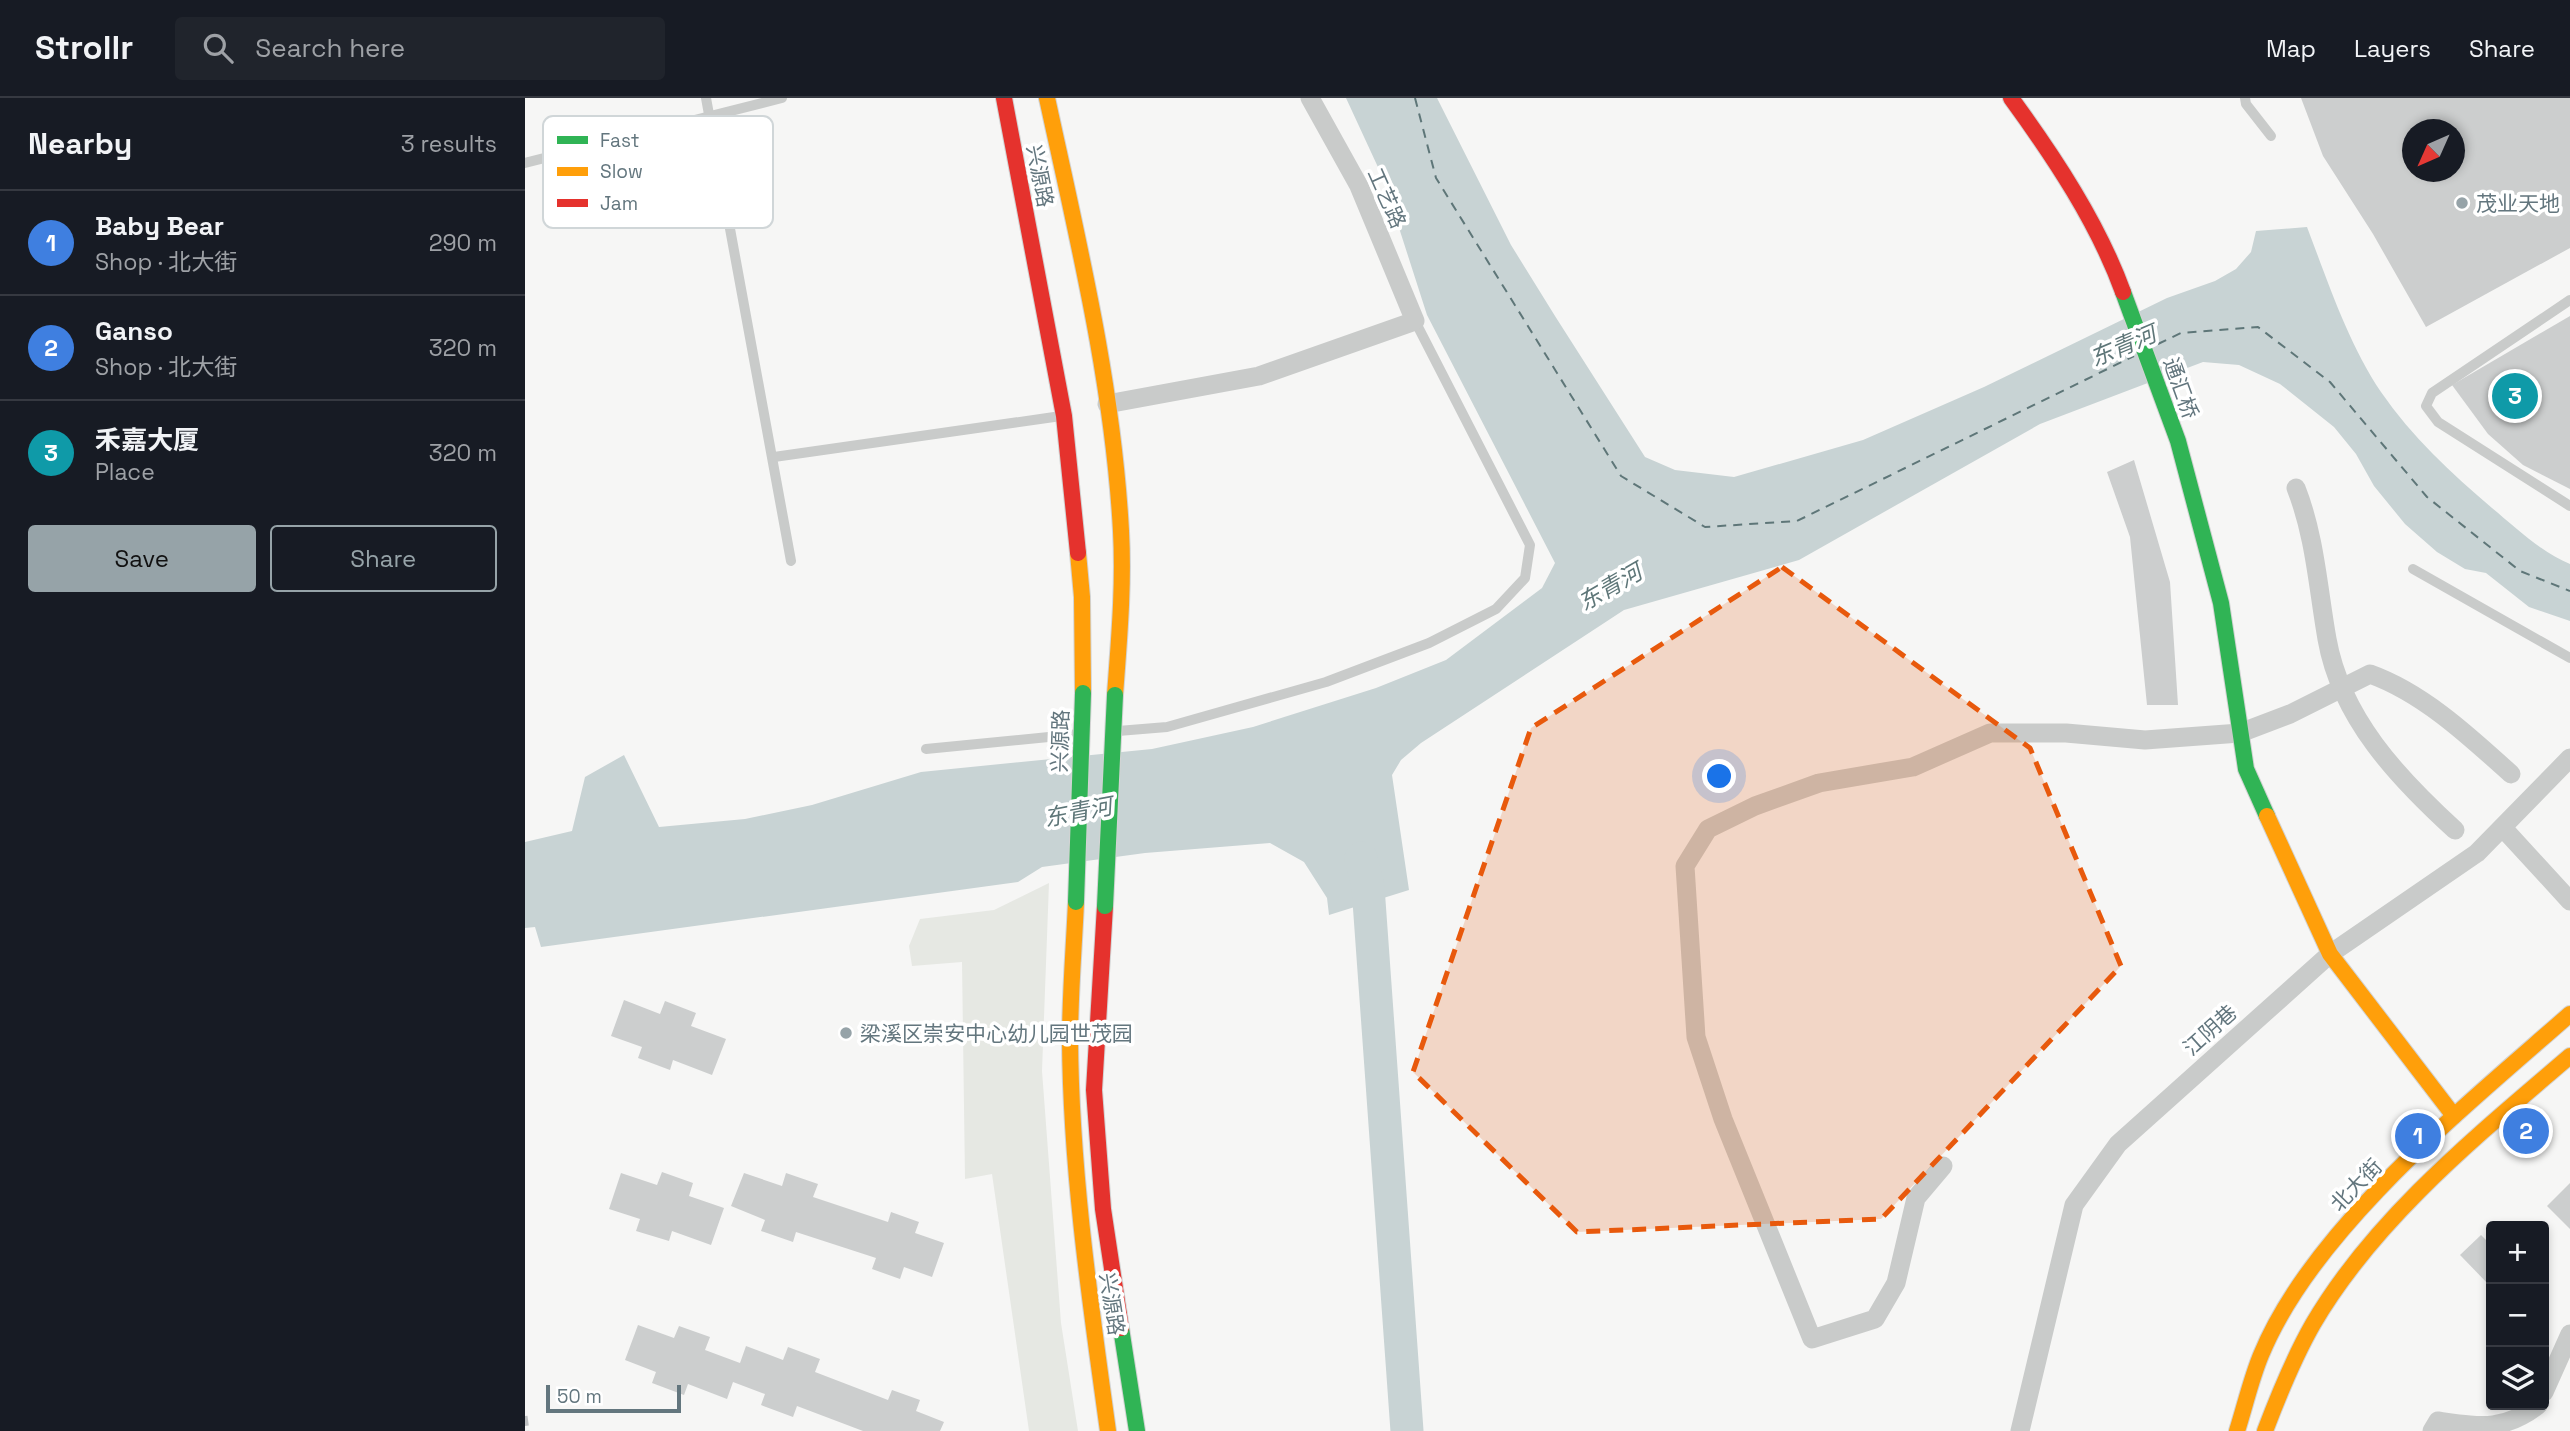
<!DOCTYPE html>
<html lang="en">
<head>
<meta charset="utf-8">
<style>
  :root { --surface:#171b24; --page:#20242c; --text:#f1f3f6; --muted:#9ea1a6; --line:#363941; --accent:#96a3a8 }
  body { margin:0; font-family:"Space Grotesk","Noto Sans SC",sans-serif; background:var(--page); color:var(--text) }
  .controls { position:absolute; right:21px; bottom:21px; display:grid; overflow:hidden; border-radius:7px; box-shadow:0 4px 10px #0003 }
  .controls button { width:63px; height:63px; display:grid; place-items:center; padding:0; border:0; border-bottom:2px solid var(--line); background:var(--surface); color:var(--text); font:35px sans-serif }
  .compass { position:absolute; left:1877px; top:21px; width:63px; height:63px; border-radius:50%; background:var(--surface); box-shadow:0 4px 10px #0003; rotate:225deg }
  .scale { position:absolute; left:21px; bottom:18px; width:135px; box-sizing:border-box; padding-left:7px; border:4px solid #63767e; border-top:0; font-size:19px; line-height:24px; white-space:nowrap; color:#63767e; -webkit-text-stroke:5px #fff; paint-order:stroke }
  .you { position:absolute; left:1195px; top:679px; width:24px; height:24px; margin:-18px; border:5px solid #fff; border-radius:50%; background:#1a73e8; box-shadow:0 0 0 10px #1a73e833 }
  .badge { display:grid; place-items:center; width:46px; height:46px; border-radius:50%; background:var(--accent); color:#fff; font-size:23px; font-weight:700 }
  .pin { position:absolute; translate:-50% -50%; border:4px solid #fff; box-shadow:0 2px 7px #0006 }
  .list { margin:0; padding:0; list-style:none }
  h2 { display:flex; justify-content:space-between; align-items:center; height:91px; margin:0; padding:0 28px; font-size:30px }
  h2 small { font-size:23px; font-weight:400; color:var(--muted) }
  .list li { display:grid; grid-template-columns:46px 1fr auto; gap:21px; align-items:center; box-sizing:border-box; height:105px; padding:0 28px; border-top:2px solid var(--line) }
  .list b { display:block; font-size:26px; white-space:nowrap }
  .list p { margin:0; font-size:23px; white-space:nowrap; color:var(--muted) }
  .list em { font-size:23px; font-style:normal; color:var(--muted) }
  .actions { display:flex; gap:14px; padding:21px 28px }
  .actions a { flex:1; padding:16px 0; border:2px solid var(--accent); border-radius:7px; text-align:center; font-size:24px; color:var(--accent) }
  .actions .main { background:var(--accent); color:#111 }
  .icon { flex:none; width:38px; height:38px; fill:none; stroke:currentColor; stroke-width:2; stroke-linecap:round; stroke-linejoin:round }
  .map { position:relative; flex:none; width:2045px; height:1333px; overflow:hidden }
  header { display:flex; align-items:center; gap:42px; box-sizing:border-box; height:98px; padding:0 35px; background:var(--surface); border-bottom:2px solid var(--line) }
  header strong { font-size:33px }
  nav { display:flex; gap:38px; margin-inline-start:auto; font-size:24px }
  .search { width:490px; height:63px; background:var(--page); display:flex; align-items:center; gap:18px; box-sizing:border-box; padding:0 24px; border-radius:7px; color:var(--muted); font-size:26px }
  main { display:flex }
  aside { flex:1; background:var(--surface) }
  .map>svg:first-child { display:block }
</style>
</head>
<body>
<header>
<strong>Strollr</strong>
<div class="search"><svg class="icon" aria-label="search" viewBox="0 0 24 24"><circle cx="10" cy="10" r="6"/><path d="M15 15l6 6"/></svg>Search here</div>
<nav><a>Map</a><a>Layers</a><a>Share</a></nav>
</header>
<main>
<aside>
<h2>Nearby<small>3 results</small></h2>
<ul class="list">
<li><span class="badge" style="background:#3f7fe0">1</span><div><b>Baby Bear</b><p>Shop · 北大街</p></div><em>290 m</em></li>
<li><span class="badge" style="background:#3f7fe0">2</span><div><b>Ganso</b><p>Shop · 北大街</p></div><em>320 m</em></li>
<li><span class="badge" style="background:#0f9aa8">3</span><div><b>禾嘉大厦</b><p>Place</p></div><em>320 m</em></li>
</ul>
<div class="actions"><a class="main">Save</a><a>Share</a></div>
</aside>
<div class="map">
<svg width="2045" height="1333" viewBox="0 0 2045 1333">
  <rect width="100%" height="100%" fill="#f6f6f5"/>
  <path fill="#e6e8e3" d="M524 785 517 973 536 1225 553 1333H504L467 1076 440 1081 437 864 387 868 384 848 395 821 469 812Z"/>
  <path fill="#c8d3d4" d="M821 0H912L986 147 1030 218 1120 359 1150 372 1209 379 1338 342 1459 289 1642 200 1690 183 1711 171 1726 154 1731 133 1782 129C1803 184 1823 245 1856 294 1887 339 1926 375 1967 410 1990 429 2017 455 2045 466V523L2004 509 1961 475 1940 471 1912 454 1880 426 1849 388 1831 356 1809 329 1755 286 1714 267 1678 264 1515 326 1274 462 1099 512 896 645 876 662 867 677 884 792 804 817 802 800 779 764 745 745 620 755 517 769 493 784 16 849 10 829 0 830V744L47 733 60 679 99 657 134 729 220 721 287 707 396 674 627 651 728 629 851 590 921 562 1017 490 1030 465 902 217 858 80Z"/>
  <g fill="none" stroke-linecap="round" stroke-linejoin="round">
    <path stroke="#c8d3d4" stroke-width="33" d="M836 760 843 789 882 1333"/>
    <g stroke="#5e7678" stroke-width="2" stroke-dasharray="9 7" stroke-linecap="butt">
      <path d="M890 0 911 80 1096 378 1180 429 1272 423 1609 258"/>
      <path d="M1633 246 1656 235 1733 229 1805 284 1902 399 1995 473 2045 493"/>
    </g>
  </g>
  <g fill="#cccece" fill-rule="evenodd">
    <path d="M1776 0H2045V150L1901 229 1848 136 1798 58ZM1888 32H1930V74H1888Z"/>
    <path d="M2045 218V391L1998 367 1963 336 1927 287Z"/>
    <path d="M1609 362 1645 484 1653 607H1622L1605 439 1582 374Z"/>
    <path d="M99 902 135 916 140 903 171 915 166 928 201 941 187 977 148 962 145 972 113 960 117 949 86 938Z"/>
    <path d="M137 1074 168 1085 164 1098 199 1110 186 1147 147 1133 144 1143 111 1133 115 1121 84 1111 96 1075 132 1087Z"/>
    <path d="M219 1075 257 1088 261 1075 293 1086 288 1099 363 1124 366 1114 394 1124 390 1135 419 1145 407 1179 379 1169 375 1181 347 1171 351 1160 271 1134 268 1144 236 1133 240 1122 206 1108Z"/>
    <path d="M2045 1085V1131L2022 1108Z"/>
    <path d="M1956 1137 1966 1147V1189L1935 1157Z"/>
    <path d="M113 1227 149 1240 154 1228 185 1239 180 1252 215 1265 221 1248 258 1262 263 1249 295 1261 290 1274 363 1302 367 1292 395 1302 391 1313 419 1324 415 1333H338L272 1308 268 1319 236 1307 240 1296 208 1284 202 1301 163 1286 159 1297 127 1285 131 1274 100 1262Z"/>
  </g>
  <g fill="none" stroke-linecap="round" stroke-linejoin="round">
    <g stroke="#d2d3d3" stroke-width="18">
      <g id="fast">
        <path d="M1598 194 1653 343 1696 505 1721 671 1742 718"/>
        <path d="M596 1230 612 1333"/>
      </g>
    </g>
    <g stroke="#d2d3d3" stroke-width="18">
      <g id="slow">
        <path d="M522 0C553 143 588 286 596 433 599 488 594 542 590 597"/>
        <path d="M553 455 557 499 558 595"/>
        <path d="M1742 718 1805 856 1929 1018"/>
        <path d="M551 804C549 850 545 896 545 942 546 1073 565 1203 583 1333"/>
        <path d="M1712 1333C1720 1308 1726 1281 1736 1257 1788 1130 1943 1006 2045 916"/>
        <path d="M1740 1333C1754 1296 1768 1261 1788 1226 1850 1120 1953 1037 2045 958"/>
      </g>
    </g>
    <g stroke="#d2d3d3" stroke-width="18">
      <g id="jam">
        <path d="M479 0 539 318 553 455"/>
        <path d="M1486 0C1529 59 1573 125 1598 194"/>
        <path d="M580 808 569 992 578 1111 596 1230"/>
      </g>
    </g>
    <g stroke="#c9cbca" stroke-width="10">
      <path d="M181 0 266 463"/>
      <path d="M1720 0 1721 6 1746 38"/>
      <path d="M0 65 257 0"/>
      <path d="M2045 202 1907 295 1901 308 1913 324 2045 408"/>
      <path d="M249 359 536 318"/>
      <path d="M1888 471 2045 560"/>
      <path d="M593 633 642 629 801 584 904 545 971 511 1000 480 1005 447 890 223"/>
      <path d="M401 651 554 636"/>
    </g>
    <g stroke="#c9cbca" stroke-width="19">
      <path d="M582 306 734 278 890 223 834 88 785 0"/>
      <path d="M1771 390C1790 438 1793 490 1802 541 1816 620 1873 680 1930 732"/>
      <path d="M1978 730 2045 803"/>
      <path d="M1418 1068 1391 1100 1371 1185 1350 1221 1287 1241 1198 1021 1171 939 1160 768 1183 731 1230 708 1294 685 1388 669 1465 635H1541L1620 642 1715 635 1765 616 1845 576C1898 595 1944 638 1986 676"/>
      <path d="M2019 1294 2045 1236"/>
      <path d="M1495 1333 1549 1107 1593 1046 1805 856 1952 755 2045 660"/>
      <path d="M1907 1333 1913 1323C1957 1329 1979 1333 2013 1307"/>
    </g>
    <use href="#fast" stroke="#30b455" stroke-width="16"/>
    <use href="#slow" stroke="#ff9f0a" stroke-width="16"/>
    <use href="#jam" stroke="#e5322d" stroke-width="16"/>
    <path stroke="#bfc1c2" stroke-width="5" stroke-dasharray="10 5" stroke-linecap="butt" d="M0 1318 2 1333"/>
    <g stroke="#d2d3d3" stroke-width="18" stroke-linecap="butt">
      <g id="fast-bridge">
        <path d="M551 804 558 595"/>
        <path d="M580 808 590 597"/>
      </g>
    </g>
    <use href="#fast-bridge" stroke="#30b455" stroke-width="16"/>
  </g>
  <path fill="#e8590c" fill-opacity="0.2" stroke="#e8590c" stroke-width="5" stroke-dasharray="14 9" stroke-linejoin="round" d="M1257 469 1505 650 1596 868 1356 1121 1052 1134 888 974 1006 630Z"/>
  <g fill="#96a3a8" stroke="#fff" stroke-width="2.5">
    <circle cx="1937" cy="105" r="7"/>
    <circle cx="321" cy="935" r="7"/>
  </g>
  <g text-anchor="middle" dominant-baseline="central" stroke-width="7" stroke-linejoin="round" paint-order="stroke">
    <g font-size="21" fill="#63767e" stroke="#fff">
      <text transform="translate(515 78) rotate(79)">兴源路</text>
      <text transform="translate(862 100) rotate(66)">工艺路</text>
      <text transform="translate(1656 290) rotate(70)">通汇桥</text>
      <text transform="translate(535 643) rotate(-88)">兴源路</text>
      <text transform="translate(1685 932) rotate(-42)">江阴巷</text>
      <text transform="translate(1831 1087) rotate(-46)">北大街</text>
      <text transform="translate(587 1206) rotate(81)">兴源路</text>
    </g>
    <g font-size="21" fill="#63767e" stroke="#fff" text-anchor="start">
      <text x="1951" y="105">茂业天地</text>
      <text x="335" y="935">梁溪区崇安中心幼儿园世茂园</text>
    </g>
    <g font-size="23" font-style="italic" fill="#5e7678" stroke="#fff">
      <text transform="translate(1598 248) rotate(-23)">东青河</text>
      <text transform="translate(1085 489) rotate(-30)">东青河</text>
      <text transform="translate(553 714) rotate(-11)">东青河</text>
    </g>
  </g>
  <rect x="18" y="18" width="230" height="112" rx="10" fill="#fff" stroke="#d0d6d8" stroke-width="2"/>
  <rect x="32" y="38" width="31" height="8" fill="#30b455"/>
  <rect x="32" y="69" width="31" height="9" fill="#ff9f0a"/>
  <rect x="32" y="101" width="31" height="8" fill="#e5322d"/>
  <g font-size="19" fill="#63767e">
    <text x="75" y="49">Fast</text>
    <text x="75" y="80">Slow</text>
    <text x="75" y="112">Jam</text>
  </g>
</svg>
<div class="controls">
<button>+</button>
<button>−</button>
<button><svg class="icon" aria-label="layers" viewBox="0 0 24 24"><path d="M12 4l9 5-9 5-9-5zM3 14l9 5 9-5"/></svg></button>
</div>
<svg class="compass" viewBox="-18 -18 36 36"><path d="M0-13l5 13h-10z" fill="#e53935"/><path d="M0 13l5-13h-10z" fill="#9ea1a6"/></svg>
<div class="scale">50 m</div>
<div class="you"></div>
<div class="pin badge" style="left:1893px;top:1038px;background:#3f7fe0">1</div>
<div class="pin badge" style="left:2001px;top:1033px;background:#3f7fe0">2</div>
<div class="pin badge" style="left:1990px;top:298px;background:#0f9aa8">3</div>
</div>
</main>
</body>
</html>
